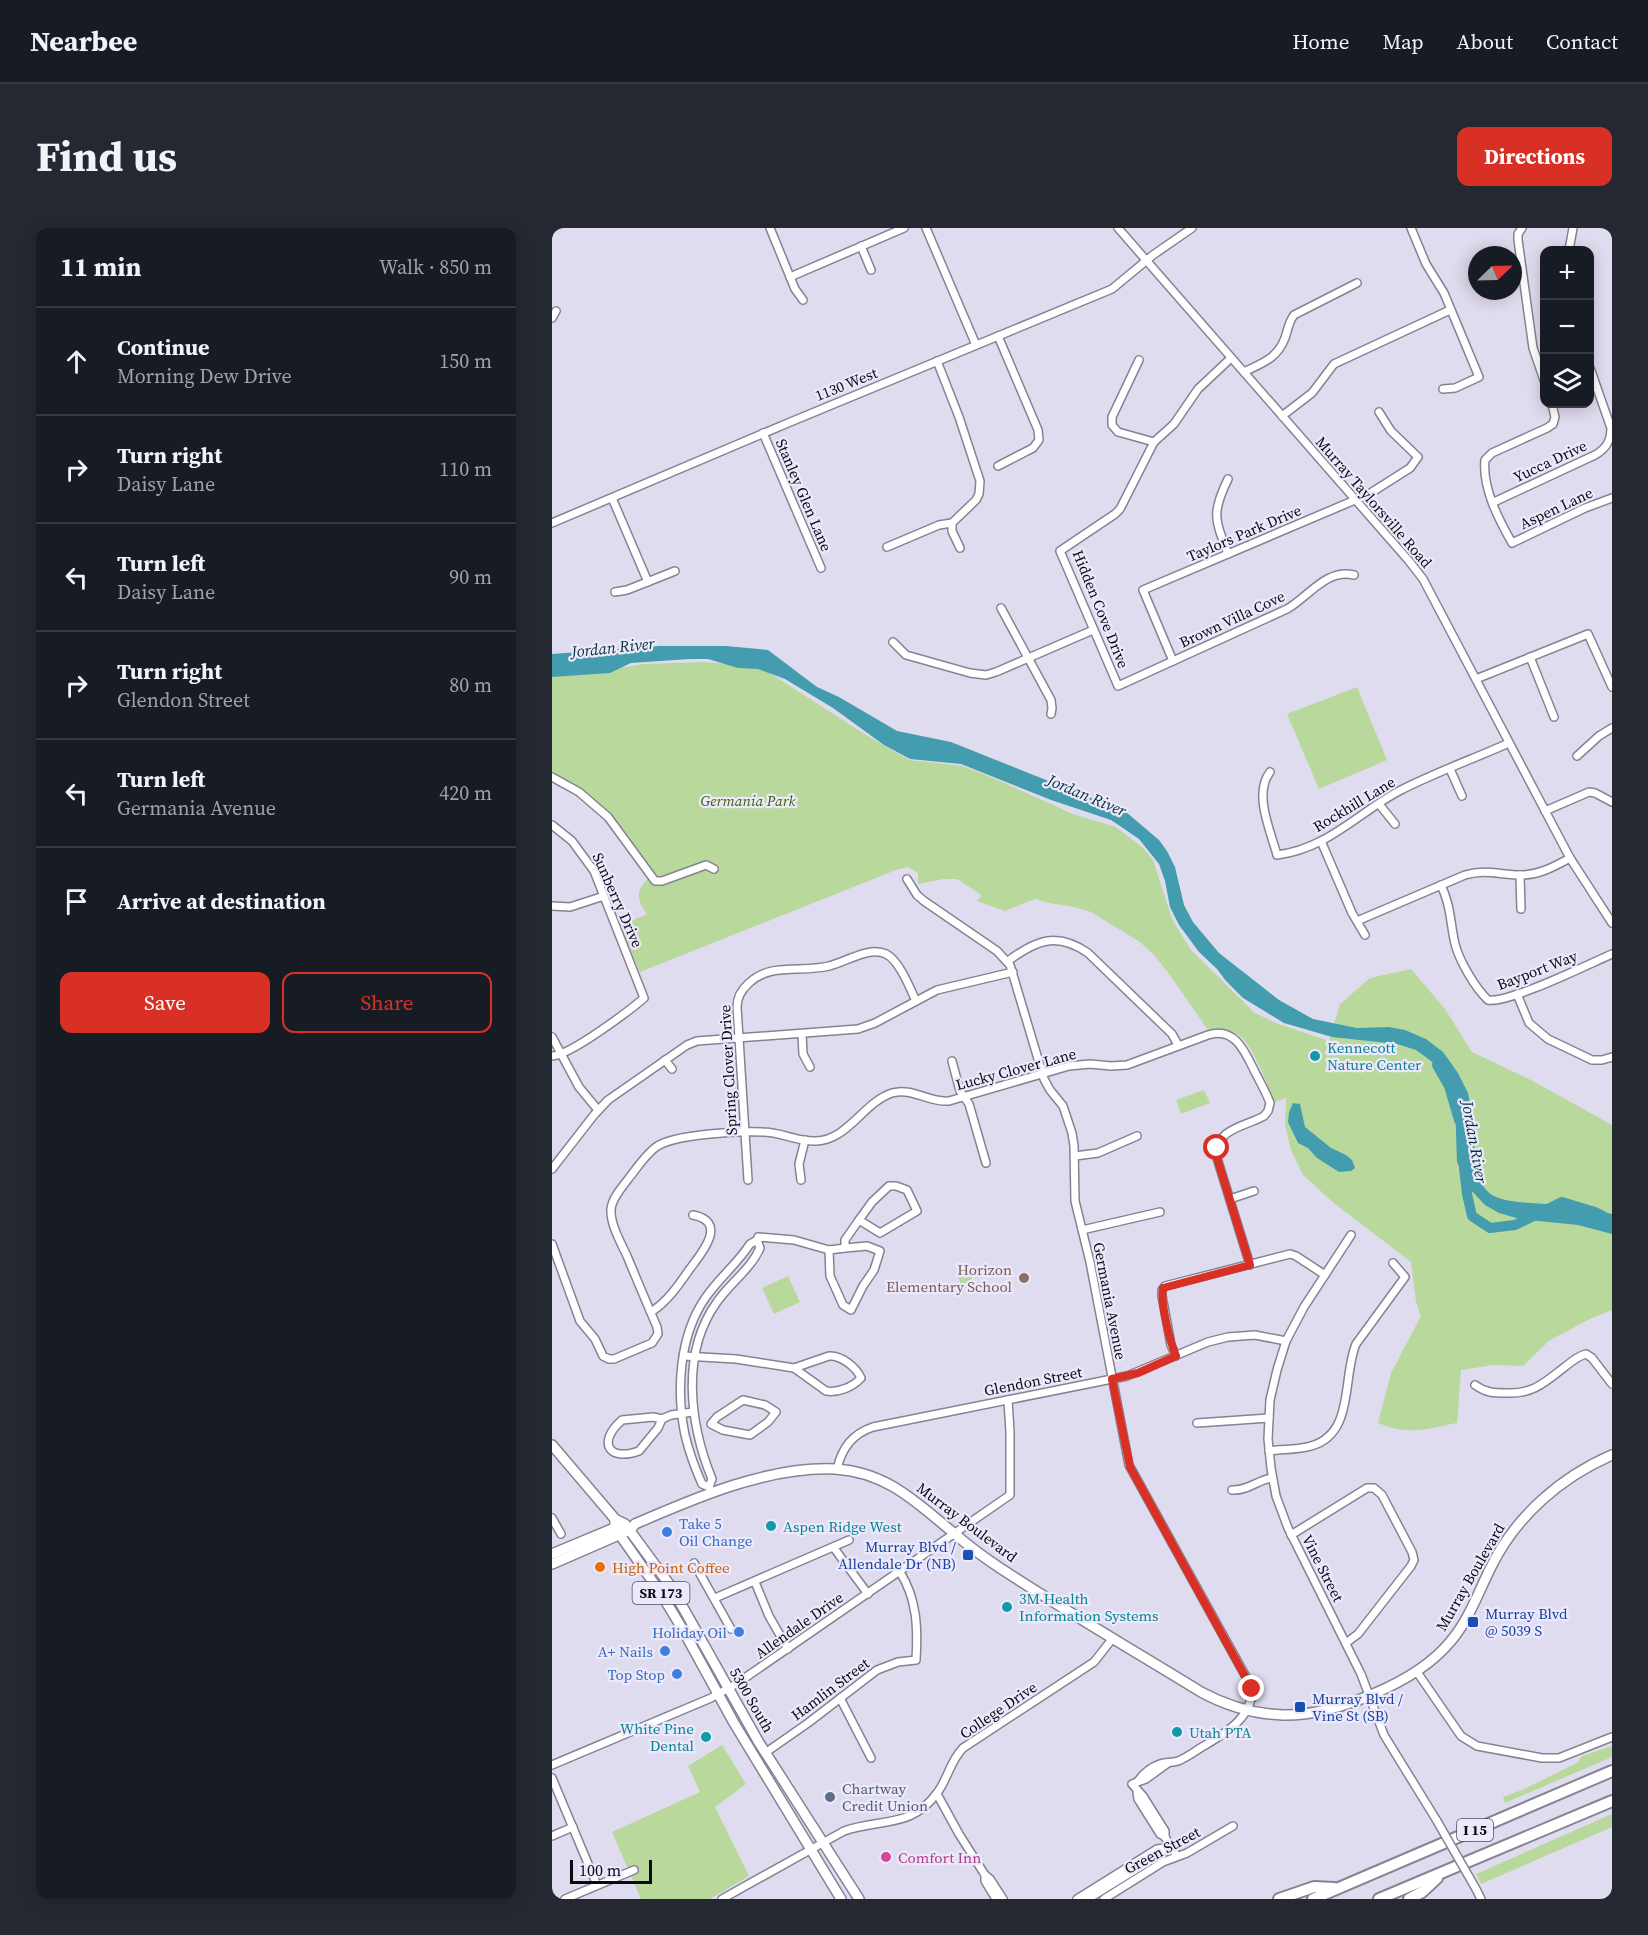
<!DOCTYPE html>
<html lang="en">
<head>
<meta charset="utf-8">
<style>
  :root { --surface:#171b24; --page:#242831; --text:#f1f3f6; --muted:#9ea1a6; --line:#363941; --accent:#d93025 }
  body { margin:0; font-family:"Source Serif 4",serif; background:var(--page); color:var(--text) }
  .controls { position:absolute; right:18px; top:18px; display:grid; overflow:hidden; border-radius:12px; box-shadow:0 3px 15px #0003 }
  .controls button { width:54px; height:54px; display:grid; place-items:center; padding:0; border:0; border-bottom:2px solid var(--line); background:var(--surface); color:var(--text); font:30px sans-serif }
  .compass { position:absolute; left:916px; top:18px; width:54px; height:54px; border-radius:50%; background:var(--surface); box-shadow:0 3px 15px #0003; rotate:67deg }
  .scale { position:absolute; left:18px; bottom:15px; width:82px; box-sizing:border-box; padding-left:6px; border:3px solid #0c0a11; border-top:0; font-size:16px; line-height:21px; white-space:nowrap; color:#0c0a11; -webkit-text-stroke:4px #ede9fd; paint-order:stroke }
  .stop { position:absolute; width:18px; height:18px; margin:-14px; border:4px solid #d93025; border-radius:50%; background:#fff }
  .stop.end { background:#d93025; border-color:#fff; box-shadow:0 2px 6px #0008 }
  .list { margin:0; padding:0; list-style:none }
  h2 { display:flex; justify-content:space-between; align-items:center; height:78px; margin:0; padding:0 24px; font-size:26px }
  h2 small { font-size:20px; font-weight:400; color:var(--muted) }
  .list li { display:grid; grid-template-columns:39px 1fr auto; gap:18px; align-items:center; box-sizing:border-box; height:108px; padding:0 24px; border-top:2px solid var(--line) }
  .list b { display:block; font-size:22px; white-space:nowrap }
  .list p { margin:0; font-size:20px; white-space:nowrap; color:var(--muted) }
  .list em { font-size:20px; font-style:normal; color:var(--muted) }
  .actions { display:flex; gap:12px; padding:18px 24px }
  .actions a { flex:1; padding:14px 0; border:2px solid var(--accent); border-radius:12px; text-align:center; font-size:21px; color:var(--accent) }
  .actions .main { background:var(--accent); color:#fff }
  .icon { flex:none; width:33px; height:33px; fill:none; stroke:currentColor; stroke-width:2; stroke-linecap:round; stroke-linejoin:round }
  .map { position:relative; flex:none; width:1060px; height:1671px; overflow:hidden; border-radius:12px }
  header { display:flex; align-items:center; gap:36px; box-sizing:border-box; height:84px; padding:0 30px; background:var(--surface); border-bottom:2px solid var(--line) }
  header strong { font-size:28px }
  nav { display:flex; gap:33px; margin-inline-start:auto; font-size:21px }
  .intro { display:flex; align-items:center; justify-content:space-between; box-sizing:border-box; height:144px; padding:0 36px }
  h1 { margin:0; font-size:42px }
  .button { padding:15px 27px; border-radius:12px; background:var(--accent); color:#fff; font-size:21px; font-weight:700 }
  main { display:flex; gap:36px; padding:0 36px }
  aside { flex:1; background:var(--surface); border-radius:12px; box-shadow:0 3px 15px #0003 }
  .map>svg:first-child { display:block }
</style>
</head>
<body>
<header>
<strong>Nearbee</strong>
<nav><a>Home</a><a>Map</a><a>About</a><a>Contact</a></nav>
</header>
<div class="intro"><h1>Find us</h1><a class="button">Directions</a></div>
<main>
<aside>
<h2>11 min<small>Walk · 850 m</small></h2>
<ul class="list">
<li><svg class="icon" aria-label="ahead" viewBox="0 0 24 24"><path d="M12 20V5M6 11l6-6 6 6"/></svg><div><b>Continue</b><p>Morning Dew Drive</p></div><em>150 m</em></li>
<li><svg class="icon" aria-label="right" viewBox="0 0 24 24"><path d="M7 20v-9h11M14 6l5 5-5 5"/></svg><div><b>Turn right</b><p>Daisy Lane</p></div><em>110 m</em></li>
<li><svg class="icon" aria-label="left" viewBox="0 0 24 24"><path d="M17 20v-9H6M10 6l-5 5 5 5"/></svg><div><b>Turn left</b><p>Daisy Lane</p></div><em>90 m</em></li>
<li><svg class="icon" aria-label="right" viewBox="0 0 24 24"><path d="M7 20v-9h11M14 6l5 5-5 5"/></svg><div><b>Turn right</b><p>Glendon Street</p></div><em>80 m</em></li>
<li><svg class="icon" aria-label="left" viewBox="0 0 24 24"><path d="M17 20v-9H6M10 6l-5 5 5 5"/></svg><div><b>Turn left</b><p>Germania Avenue</p></div><em>420 m</em></li>
<li><svg class="icon" aria-label="arrive" viewBox="0 0 24 24"><path d="M6 21V4h12l-3 4 3 4H6"/></svg><div><b>Arrive at destination</b></div></li>
</ul>
<div class="actions"><a class="main">Save</a><a>Share</a></div>
</aside>
<div class="map">
<svg width="1060" height="1671" viewBox="0 0 1060 1671">
  <rect width="100%" height="100%" fill="#e0dcef"/>
  <g fill="#b9d89c">
    <path d="M150 434 207 438 314 507 357 532 411 538 446 552 521 586 564 599 590 619 601 632 620 691 639 722 703 785 724 795 774 812 776 816 788 776 818 750 859 741 893 781 920 824 981 853 1060 897V1082L1038 1091 998 1112 971 1138 941 1137 909 1142 905 1195C873 1201 858 1208 826 1195L839 1145 869 1088 864 1074 859 1034 783 976 751 947 739 922 733 897 734 870 723 874C716 859 701 817 688 808 679 802 666 800 656 802L617 746 602 727 588 714 539 684 522 679 497 675 483 671 453 683 425 673 429 668 428 666 405 651H392L366 656V645L356 639 344 642 88 744 68 698 95 686C82 669 85 660 101 646 71 601 49 570 0 544V448L28 447 92 436Z"/>
    <path d="M805 459 835 532 767 561 735 486Z"/>
    <path d="M652 862 658 875 629 886 624 872Z"/>
    <path d="M417 1037 421 1059 409 1061 405 1040Z"/>
    <path d="M236 1048 248 1074 222 1086 210 1060Z"/>
    <path d="M170 1517 194 1556 163 1579 197 1648 158 1671H89L60 1604 148 1564 136 1538Z"/>
    <path d="M1060 1518V1529L953 1575 951 1569 970 1562 1025 1535 1030 1528Z"/>
    <path d="M1060 1586V1599L929 1656 924 1646Z"/>
  </g>
  <g fill="#449dae">
    <path d="M107 418H174L216 422 265 459 287 469 345 503 399 514 574 584 607 612 615 623 623 639 632 677 641 694 667 725 727 772 761 791 805 800 837 799 853 802 874 811 891 824 906 845 916 865 920 886 924 944C928 954 934 965 944 969 962 976 981 974 1000 977 1020 979 1040 983 1060 986V1006L1026 997 968 991 947 985 933 977 916 959 905 934 903 875 893 849 879 833 864 822 845 816 780 809 732 795 691 770 674 753 665 741 647 724 627 697 618 679 613 653 607 636 587 611 559 592 499 572 409 536 358 531 332 517 281 480 233 451 206 441 186 440 156 431H138L79 435 58 445 0 449V426Z"/>
    <path d="M741 875 748 876 753 899 779 920 794 927 800 932 803 940 799 943 787 944 765 930 756 920 746 915 736 894 737 884Z"/>
  </g>
  <g fill="none" stroke-linecap="round" stroke-linejoin="round">
    <g stroke="#449dae" stroke-width="10">
      <path d="M885 837 897 858 907 892"/>
      <path d="M912 940 915 966 920 988 938 1000 963 997 1010 974 1043 984 1060 993"/>
    </g>
    <g stroke="#868294" stroke-width="10">
      <g id="minor">
        <path d="M218 0 243 61 251 72"/>
        <path d="M374 0 424 117"/>
        <path d="M566 0 857 333 871 351 1018 630 1060 695"/>
        <path d="M859 0 874 36 892 65 927 149 903 160 891 161"/>
        <path d="M970 0 966 6V12L981 120 993 155"/>
        <path d="M309 18 319 42"/>
        <path d="M1017 22 1021 0"/>
        <path d="M238 49 352 0"/>
        <path d="M0 90 4 83"/>
        <path d="M679 130 646 161 622 196 602 214 568 281 563 286 508 323 566 458 735 381C756 369 775 340 802 347"/>
        <path d="M587 132 560 189V197L566 204 602 214"/>
        <path d="M385 133 407 189 428 253 427 266 424 272 400 295V303L408 320"/>
        <path d="M692 144C710 135 725 131 733 110 736 102 736 95 742 87L805 55"/>
        <path d="M1000 176 1003 189 1001 196 995 200 940 225 933 232C930 260 947 292 960 315L1033 280 1060 270"/>
        <path d="M730 188 760 165 782 136 898 82"/>
        <path d="M211 205 269 340"/>
        <path d="M446 238 481 220 487 212 486 202 446 108"/>
        <path d="M60 270 96 354"/>
        <path d="M942 274 1043 227C1054 221 1059 213 1059 200L1038 140"/>
        <path d="M0 295 236 195 560 61 601 27 640 0"/>
        <path d="M335 319 387 297 400 295"/>
        <path d="M676 326C663 291 659 286 676 251"/>
        <path d="M63 364 75 362 123 343"/>
        <path d="M449 380 499 472 500 480 499 486"/>
        <path d="M341 414 354 427 418 445 434 447 444 444 541 402"/>
        <path d="M978 429 1002 489"/>
        <path d="M621 433 591 362 817 266 858 240 866 229 839 203 827 184"/>
        <path d="M924 451 1036 406 1060 459"/>
        <path d="M1025 528 1047 508 1060 500"/>
        <path d="M898 541 910 568"/>
        <path d="M718 544C701 566 719 604 725 627 775 621 806 585 847 563 882 545 921 531 957 515"/>
        <path d="M0 549 27 564 56 589 103 653H110L154 637 162 641"/>
        <path d="M827 576 843 596"/>
        <path d="M993 583 1037 564 1043 565 1060 574"/>
        <path d="M0 597 20 613 42 643 92 770C77 783 17 828 0 828"/>
        <path d="M769 613 800 685 813 707"/>
        <path d="M968 647 969 681"/>
        <path d="M355 651 365 667 372 673 445 723 458 737 492 851 498 862 511 878 520 905 522 918 523 973 538 1034 577 1237 699 1458C704 1488 672 1506 650 1519 642 1524 634 1530 626 1533 620 1535 613 1534 608 1536 599 1539 591 1546 586 1553"/>
        <path d="M889 657C899 678 898 694 903 716 907 732 923 760 936 772 956 776 1037 736 1060 726"/>
        <path d="M0 678 18 679 52 668"/>
        <path d="M805 693 913 647C933 641 950 647 969 647 988 647 1003 638 1018 630"/>
        <path d="M456 733C483 713 504 703 536 725L620 806 626 817"/>
        <path d="M965 766 977 795 996 811 1040 832H1050L1060 829"/>
        <path d="M250 806 251 826 258 839"/>
        <path d="M0 809 27 859 46 882"/>
        <path d="M113 832 120 841"/>
        <path d="M400 833 408 863 417 876 434 935"/>
        <path d="M523 928 546 925 585 908"/>
        <path d="M0 941 42 887 56 872 135 817 145 813 306 801 323 795 385 762 461 744"/>
        <path d="M196 952 185 779C185 769 189 762 197 755 219 734 249 745 277 738 294 734 317 718 334 726 347 732 358 760 364 773"/>
        <path d="M249 952 247 936 253 912"/>
        <path d="M337 958H344L355 962 365 983 328 1005 307 992 320 974Z"/>
        <path d="M678 971 702 963"/>
        <path d="M530 1002 608 984"/>
        <path d="M799 1007 752 1079 734 1113 725 1142 718 1172 716 1211 719 1240 724 1268 736 1300 809 1446 832 1507 885 1593"/>
        <path d="M0 1016 28 1093 43 1111 51 1128 57 1131H62L100 1115 106 1106 105 1099C95 1076 85 1052 75 1028 69 1015 58 996 59 981 60 970 71 958 77 950 85 940 93 927 104 919 122 906 187 903 211 904 229 904 246 914 264 913 296 912 312 874 340 865 360 859 377 875 397 873L517 838 538 836 559 838 575 837 656 807C683 798 693 824 703 844 708 854 714 864 718 875L716 883 712 888C693 899 662 900 665 930L698 1037"/>
        <path d="M277 1022 278 1048 291 1077 299 1082 311 1058 322 1042 328 1023 315 1018 293 1020"/>
        <path d="M99 1084C115 1074 126 1058 137 1042 149 1026 177 994 141 987"/>
        <path d="M132 1128 184 1131 242 1140"/>
        <path d="M277 1128C289 1127 304 1139 309 1150 301 1159 286 1165 274 1163L242 1140Z"/>
        <path d="M624 1128 619 1117 610 1068V1062L613 1058 738 1026 744 1028 773 1047"/>
        <path d="M923 1157C934 1165 942 1165 955 1165 982 1166 993 1154 1014 1138 1020 1133 1026 1128 1034 1126L1040 1130 1060 1156"/>
        <path d="M191 1172 213 1177 224 1184 216 1194 198 1207 171 1202 159 1196 165 1189Z"/>
        <path d="M101 1189 110 1191 106 1200 87 1223C56 1234 45 1214 70 1192Z"/>
        <path d="M110 1191 119 1187 141 1184"/>
        <path d="M645 1195 717 1190"/>
        <path d="M717 1223C731 1221 746 1222 759 1218 803 1206 790 1149 804 1116L853 1049 841 1035"/>
        <path d="M285 1241C290 1220 300 1206 321 1199L575 1148 656 1114 676 1109 703 1107 734 1113"/>
        <path d="M157 1259 160 1251C138 1197 128 1125 165 1074 178 1055 199 1041 208 1020L205 1012 206 1009 242 1012 277 1022 293 1020V1012L307 992"/>
        <path d="M158 1261 157 1259 150 1256C143 1240 137 1224 133 1207 124 1163 127 1107 154 1069 167 1050 186 1035 198 1016L205 1012"/>
        <path d="M680 1262C695 1263 706 1252 720 1250"/>
        <path d="M0 1290 9 1306"/>
        <path d="M739 1307 815 1260H822L830 1267 860 1324 862 1332 859 1338 806 1406 794 1415"/>
        <path d="M282 1320 316 1366"/>
        <path d="M142 1335 179 1401"/>
        <path d="M203 1354 217 1388 236 1421"/>
        <path d="M163 1370 297 1312"/>
        <path d="M865 1444 909 1508 925 1518 990 1530H1007L1060 1509"/>
        <path d="M288 1470 319 1530"/>
        <path d="M213 1525 256 1495 325 1442 346 1434 364 1432C366 1400 365 1371 348 1344"/>
        <path d="M616 1535 594 1551 580 1556 591 1568 613 1603V1609L625 1628"/>
        <path d="M0 1537 159 1470 184 1456 458 1267V1204L456 1172"/>
        <path d="M0 1550 45 1657"/>
        <path d="M585 1564 586 1571 608 1606 613 1609"/>
        <path d="M385 1566 407 1606 433 1647V1653L444 1671"/>
        <path d="M0 1608 21 1599"/>
        <path d="M433 1647 438 1651 451 1671"/>
        <path d="M924 1661 929 1671"/>
        <path d="M13 1671 82 1642"/>
        <path d="M170 1671 292 1603C328 1590 359 1601 385 1565 396 1551 398 1533 411 1520L542 1434 561 1410"/>
        <path d="M525 1671 605 1621 612 1620"/>
        <path d="M536 1671 609 1626 614 1619"/>
        <path d="M552 1671 611 1634 635 1625 681 1598"/>
      </g>
    </g>
    <g stroke="#868294" stroke-width="12">
      <g id="major">
        <path d="M0 1217 63 1291 73 1296 120 1360 206 1513 307 1671"/>
        <path d="M63 1291V1300L108 1364 131 1402 182 1495 289 1671"/>
        <path d="M0 1326 67 1298"/>
        <path d="M0 1336 78 1302 83 1296C143 1270 216 1238 283 1241 336 1244 366 1276 404 1307 418 1319 433 1330 448 1340 514 1383 582 1423 649 1464 675 1478 701 1486 731 1487 783 1488 865 1454 898 1414 917 1392 926 1365 939 1339 964 1288 1009 1249 1060 1227"/>
      </g>
    </g>
    <g stroke="#868294" stroke-width="14">
      <g id="highway">
        <path d="M727 1671 762 1659 782 1660"/>
        <path d="M761 1671 1060 1543"/>
        <path d="M827 1671 1060 1573"/>
        <path d="M857 1671 870 1664 885 1650"/>
      </g>
    </g>
    <use href="#minor" stroke="#fff" stroke-width="7"/>
    <use href="#major" stroke="#fff" stroke-width="9"/>
    <use href="#highway" stroke="#fff" stroke-width="10"/>
    <g stroke="#868294" stroke-width="10" stroke-linecap="butt">
      <path id="minor-bridge" d="M885 1593 924 1661"/>
    </g>
    <use href="#minor-bridge" stroke="#fff" stroke-width="7"/>
  </g>
  <g fill="none" stroke-linecap="round" stroke-linejoin="round">
    <path stroke="#d93025" stroke-width="8" d="M665 920V930L698 1037 611 1060C608 1073 618 1115 624 1128L586 1145 560 1151 578 1239 700 1461"/>
  </g>
  <g fill="#0f9aa8" stroke="#ede9fd" stroke-width="2">
    <circle cx="763" cy="828" r="6"/>
    <circle cx="219" cy="1298" r="6"/>
    <circle cx="455" cy="1379" r="6"/>
    <circle cx="625" cy="1504" r="6"/>
    <circle cx="154" cy="1509" r="6"/>
  </g>
  <circle fill="#8d6e63" stroke="#ede9fd" stroke-width="2" cx="472" cy="1050" r="6"/>
  <g fill="#3f7fe0" stroke="#ede9fd" stroke-width="2">
    <circle cx="115" cy="1304" r="6"/>
    <circle cx="187" cy="1404" r="6"/>
    <circle cx="113" cy="1423" r="6"/>
    <circle cx="125" cy="1446" r="6"/>
  </g>
  <g fill="#1a4fb4" stroke="#ede9fd" stroke-width="2">
    <rect x="410" y="1321" width="12" height="12" rx="3"/>
    <rect x="915" y="1388" width="12" height="12" rx="3"/>
    <rect x="742" y="1473" width="12" height="12" rx="3"/>
  </g>
  <circle fill="#e8710a" stroke="#ede9fd" stroke-width="2" cx="48" cy="1339" r="6"/>
  <circle fill="#5c6f8a" stroke="#ede9fd" stroke-width="2" cx="278" cy="1569" r="6"/>
  <circle fill="#d1479c" stroke="#ede9fd" stroke-width="2" cx="334" cy="1629" r="6"/>
  <g text-anchor="middle" dominant-baseline="central" stroke-width="4.5" stroke-linejoin="round" paint-order="stroke">
    <g fill="#ede9fd" stroke="#504d58" stroke-width="1.5">
      <rect x="80.5" y="1354" width="57" height="22" rx="4.5"/>
      <rect x="905" y="1591" width="36" height="22" rx="4.5"/>
    </g>
    <g font-size="14" font-weight="bold" fill="#0c0a11">
      <text x="109" y="1365">SR 173</text>
      <text x="923" y="1602">I 15</text>
    </g>
    <g font-size="15" fill="#0c0a11" stroke="#ede9fd">
      <text transform="translate(294 156) rotate(-22)">1130 West</text>
      <text transform="translate(998 233) rotate(-25)">Yucca Drive</text>
      <text transform="translate(252 267) rotate(67)">Stanley Glen Lane</text>
      <text transform="translate(822 274) rotate(49)">Murray Taylorsville Road</text>
      <text transform="translate(1004 280) rotate(-25)">Aspen Lane</text>
      <text transform="translate(692 305) rotate(-23)">Taylors Park Drive</text>
      <text transform="translate(549 381) rotate(68)">Hidden Cove Drive</text>
      <text transform="translate(680 391) rotate(-25)">Brown Villa Cove</text>
      <text transform="translate(802 576) rotate(-31)">Rockhill Lane</text>
      <text transform="translate(66 672) rotate(66)">Sunberry Drive</text>
      <text transform="translate(985 742) rotate(-21)">Bayport Way</text>
      <text transform="translate(464 841) rotate(-15)">Lucky Clover Lane</text>
      <text transform="translate(176 842) rotate(-93)">Spring Clover Drive</text>
      <text transform="translate(558 1073) rotate(79)">Germania Avenue</text>
      <text transform="translate(481 1153) rotate(-11)">Glendon Street</text>
      <text transform="translate(415 1294) rotate(37)">Murray Boulevard</text>
      <text transform="translate(771 1340) rotate(63)">Vine Street</text>
      <text transform="translate(918 1349) rotate(-60)">Murray Boulevard</text>
      <text transform="translate(247 1397) rotate(-35)">Allendale Drive</text>
      <text transform="translate(278 1461) rotate(-37)">Hamlin Street</text>
      <text transform="translate(200 1472) rotate(60)">5300 South</text>
      <text transform="translate(446 1482) rotate(-34)">College Drive</text>
      <text transform="translate(610 1622) rotate(-28)">Green Street</text>
    </g>
    <g font-size="15" font-style="italic" fill="#3c5e02" stroke="#ede9fd">
      <text x="196" y="572">Germania Park</text>
    </g>
    <g font-size="15" fill="#0d838f" stroke="#ede9fd" text-anchor="start">
      <text x="775" y="819">Kennecott<tspan x="775" dy="17">Nature Center</tspan></text>
      <text x="231" y="1298">Aspen Ridge West</text>
      <text x="467" y="1370">3M Health<tspan x="467" dy="17">Information Systems</tspan></text>
      <text x="142" y="1500" text-anchor="end">White Pine<tspan x="142" dy="17">Dental</tspan></text>
      <text x="637" y="1504">Utah PTA</text>
    </g>
    <g font-size="15" fill="#785e54" stroke="#ede9fd" text-anchor="end">
      <text x="460" y="1041">Horizon<tspan x="460" dy="17">Elementary School</tspan></text>
    </g>
    <g font-size="15" fill="#366cbe" stroke="#ede9fd" text-anchor="end">
      <text x="127" y="1295" text-anchor="start">Take 5<tspan x="127" dy="17">Oil Change</tspan></text>
      <text x="175" y="1404">Holiday Oil</text>
      <text x="101" y="1423">A+ Nails</text>
      <text x="113" y="1446">Top Stop</text>
    </g>
    <g font-size="15" fill="#164399" stroke="#ede9fd" text-anchor="start">
      <text x="404" y="1318" text-anchor="end">Murray Blvd /<tspan x="404" dy="17">Allendale Dr (NB)</tspan></text>
      <text x="933" y="1385">Murray Blvd<tspan x="933" dy="17">@ 5039 S</tspan></text>
      <text x="760" y="1470">Murray Blvd /<tspan x="760" dy="17">Vine St (SB)</tspan></text>
    </g>
    <g font-size="15" fill="#c56008" stroke="#ede9fd" text-anchor="start">
      <text x="60" y="1339">High Point Coffee</text>
    </g>
    <g font-size="15" fill="#4e5e75" stroke="#ede9fd" text-anchor="start">
      <text x="290" y="1560">Chartway<tspan x="290" dy="17">Credit Union</tspan></text>
    </g>
    <g font-size="15" fill="#b23c85" stroke="#ede9fd" text-anchor="start">
      <text x="346" y="1629">Comfort Inn</text>
    </g>
    <g font-size="16" font-style="italic" fill="#043038" stroke="#ede9fd">
      <text transform="translate(61 419) rotate(-6)">Jordan River</text>
      <text transform="translate(535 567) rotate(23)">Jordan River</text>
      <text transform="translate(923 914) rotate(80)">Jordan River</text>
    </g>
  </g>
</svg>
<div class="controls">
<button>+</button>
<button>−</button>
<button><svg class="icon" aria-label="layers" viewBox="0 0 24 24"><path d="M12 4l9 5-9 5-9-5zM3 14l9 5 9-5"/></svg></button>
</div>
<svg class="compass" viewBox="-18 -18 36 36"><path d="M0-13l5 13h-10z" fill="#e53935"/><path d="M0 13l5-13h-10z" fill="#9ea1a6"/></svg>
<div class="scale">100 m</div>
<div class="stop" style="left:665px;top:920px"></div>
<div class="stop end" style="left:700px;top:1461px"></div>
</div>
</main>
</body>
</html>
